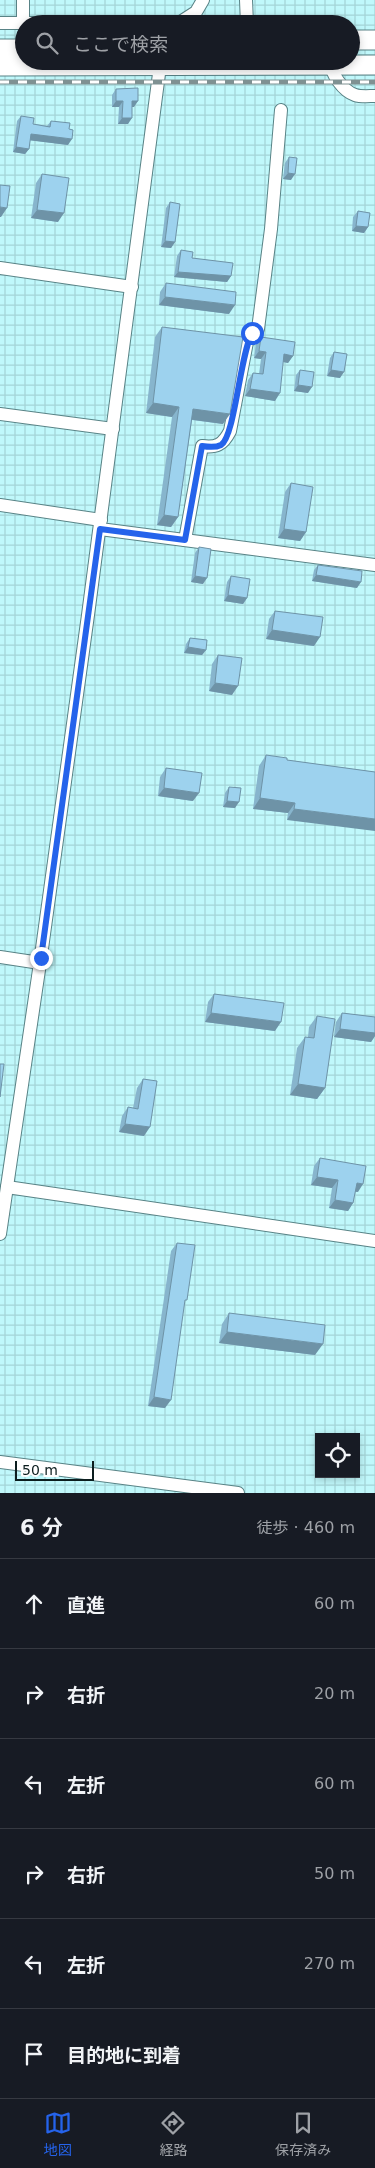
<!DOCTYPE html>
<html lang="ja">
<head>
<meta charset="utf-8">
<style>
  :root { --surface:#171b24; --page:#242831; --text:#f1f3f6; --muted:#9ea1a6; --line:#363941; --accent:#2563eb }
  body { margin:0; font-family:"DejaVu Sans","Noto Sans JP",sans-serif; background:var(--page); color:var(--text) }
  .controls { position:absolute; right:15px; bottom:15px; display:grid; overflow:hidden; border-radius:0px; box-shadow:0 2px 8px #0003 }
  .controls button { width:45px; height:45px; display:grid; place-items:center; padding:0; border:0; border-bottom:1px solid var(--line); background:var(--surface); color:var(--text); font:25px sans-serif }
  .scale { position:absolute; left:15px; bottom:12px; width:79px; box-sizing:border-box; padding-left:5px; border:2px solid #0c1e1f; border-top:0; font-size:14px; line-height:18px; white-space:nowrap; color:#0c1e1f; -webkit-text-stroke:4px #fff; paint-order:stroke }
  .stop { position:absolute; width:15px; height:15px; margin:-11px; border:4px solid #2563eb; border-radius:50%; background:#fff }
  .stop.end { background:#2563eb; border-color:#fff; box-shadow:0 1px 5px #0008 }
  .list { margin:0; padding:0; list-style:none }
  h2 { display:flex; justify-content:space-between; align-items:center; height:65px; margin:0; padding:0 20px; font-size:21px }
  h2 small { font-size:16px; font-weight:400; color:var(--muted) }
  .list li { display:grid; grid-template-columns:32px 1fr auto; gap:15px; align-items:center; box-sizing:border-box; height:90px; padding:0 20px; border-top:1px solid var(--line) }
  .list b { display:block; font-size:19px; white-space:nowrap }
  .list em { font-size:16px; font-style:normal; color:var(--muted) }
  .icon { flex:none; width:28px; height:28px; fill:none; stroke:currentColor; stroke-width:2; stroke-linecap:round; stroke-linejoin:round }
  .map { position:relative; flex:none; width:375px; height:1493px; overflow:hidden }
  .search { position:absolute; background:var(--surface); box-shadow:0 2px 8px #0003; left:15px; right:15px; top:15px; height:55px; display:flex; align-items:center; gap:12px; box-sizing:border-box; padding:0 18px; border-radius:28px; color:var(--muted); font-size:19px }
  .sheet { height:605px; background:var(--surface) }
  nav { display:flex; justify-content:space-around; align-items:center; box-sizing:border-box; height:70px; border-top:1px solid var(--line); background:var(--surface); font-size:14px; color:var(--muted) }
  nav a { display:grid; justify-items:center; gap:2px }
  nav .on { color:var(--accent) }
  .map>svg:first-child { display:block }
</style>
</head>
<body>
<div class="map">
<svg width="375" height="1493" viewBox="0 0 375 1493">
  <defs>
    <pattern id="industrial-grid" width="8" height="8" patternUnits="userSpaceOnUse" patternTransform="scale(1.25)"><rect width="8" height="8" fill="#c0f8fb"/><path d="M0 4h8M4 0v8" fill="none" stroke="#a4d4d7"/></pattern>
  </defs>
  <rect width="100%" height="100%" fill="#eafcfd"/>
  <path fill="url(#industrial-grid)" fill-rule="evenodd" d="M0 0H375V1493H0ZM24 24H351V61H24ZM319 1437H356V1474H319Z"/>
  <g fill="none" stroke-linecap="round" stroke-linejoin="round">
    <g stroke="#588386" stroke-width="14">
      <g id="minor">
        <path d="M246 0 247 24"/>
        <path d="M0 23H179L196 12 203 0"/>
        <path d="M23 23V0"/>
        <path d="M330 61C331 74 343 91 355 95 361 97 369 96 375 96"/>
        <path d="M0 268 132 287"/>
        <path d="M0 414 113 429"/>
        <path d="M0 505 101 520"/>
        <path d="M100 529 375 565"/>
        <path d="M185 540 202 446C216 448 223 445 230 431L247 342 252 333 258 329 271 229 281 110"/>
        <path d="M0 957 40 963"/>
        <path d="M7 1187 375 1241"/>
        <path d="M0 1234 40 963 88 615 160 66"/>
        <path d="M0 1462 238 1493"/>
      </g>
    </g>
    <g stroke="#588386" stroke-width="21">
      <g id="highway">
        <path d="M351 40H375"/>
        <path d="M0 49H24"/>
        <path d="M0 66 375 65"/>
      </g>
    </g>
    <use href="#minor" stroke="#fff" stroke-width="12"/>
    <use href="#highway" stroke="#fff" stroke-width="19"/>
    <g stroke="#7f9192" stroke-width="5">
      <path id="rail" d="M0 82H375"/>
    </g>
    <use href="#rail" stroke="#fff" stroke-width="3" stroke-dasharray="9" stroke-linecap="butt"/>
  </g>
  <g fill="#87b5cd">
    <path d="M116 89 134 107H132L128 124H118L119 107H112V95Z"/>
    <path d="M21 116 33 124 47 126 51 121 68 145 30 140 29 149 25 154 13 152 17 121Z"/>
    <path d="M289 157 291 180 283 179 285 163Z"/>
    <path d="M42 174 58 222 31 218 36 183Z"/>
    <path d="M170 202 175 242 171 248 161 247 166 208Z"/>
    <path d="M358 211 368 227 364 233 352 231 353 217Z"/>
    <path d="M181 250 192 258 231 276 227 282 174 277 177 256Z"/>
    <path d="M166 283 229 314 159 305 160 292Z"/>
    <path d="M162 327 223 424 192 420 178 517 171 527 157 525 172 417 146 413 155 337Z"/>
    <path d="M261 337 293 356 288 363 283 362 275 401 245 396 248 380 253 373 259 374 261 359 254 358 256 344Z"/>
    <path d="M334 352 340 378 327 376 330 358Z"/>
    <path d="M300 370 308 393 294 391 296 375Z"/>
    <path d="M291 483 306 532 300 541 278 538 285 492Z"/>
    <path d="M199 547 203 584 191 582 195 553Z"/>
    <path d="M318 565 357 588 312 581 314 570Z"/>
    <path d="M231 576 247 598 243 604 224 601 227 582Z"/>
    <path d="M275 611 314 646 266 639 269 619Z"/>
    <path d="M190 638 206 650 202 655 184 653 186 644Z"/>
    <path d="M218 655 232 695 209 691 212 664Z"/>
    <path d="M266 755 287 760 375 772 287 820 288 813 253 809 259 766Z"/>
    <path d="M166 768 193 801 158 796 160 777Z"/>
    <path d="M229 787 235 808 223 807 225 793Z"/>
    <path d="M214 994 275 1031 205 1022 208 1002Z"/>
    <path d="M342 1013 375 1017V1036L371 1042 334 1037 336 1022Z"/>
    <path d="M317 1016 325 1088 317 1099 290 1095 297 1048 305 1037H308L309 1027Z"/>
    <path d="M143 1079 144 1136 119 1132 122 1116 128 1107 133 1108 137 1088Z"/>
    <path d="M320 1158 358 1192H355L353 1203 348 1211 329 1208 332 1188 311 1185 314 1166Z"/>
    <path d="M177 1243 184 1304 165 1408 148 1406 171 1251Z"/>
    <path d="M229 1313 315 1355 219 1343 222 1324Z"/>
  </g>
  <g fill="#6e93a7">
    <path d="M116 101H123L119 107H112Z"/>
    <path d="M132 101H138L134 107H128Z"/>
    <path d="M122 118H132L128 124H118Z"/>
    <path d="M31 134 72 139 68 145 27 140Z"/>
    <path d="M16 147 29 149 25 154 13 152Z"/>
    <path d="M288 173 295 174 291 180 283 179Z"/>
    <path d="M0 207 7 208 1 217H0Z"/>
    <path d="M37 210 64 213 58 222 31 218Z"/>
    <path d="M356 226 368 227 364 233 352 231Z"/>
    <path d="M165 241 175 242 171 248 161 247Z"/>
    <path d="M178 272 231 276 227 282 174 277Z"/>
    <path d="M165 297 235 305 229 314 159 305Z"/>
    <path d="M259 351 266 352 261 359 254 358Z"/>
    <path d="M284 354 293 356 288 363 279 361Z"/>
    <path d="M331 370 344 372 340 378 327 376Z"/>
    <path d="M298 385 312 387 308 393 294 391Z"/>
    <path d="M250 389 280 393 275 401 245 396Z"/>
    <path d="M153 403 179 407 172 417 146 413Z"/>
    <path d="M193 409 230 414 223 424 187 419Z"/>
    <path d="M164 515 178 517 171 527 157 525Z"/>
    <path d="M284 529 306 532 300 541 278 538Z"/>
    <path d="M316 575 361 582 357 588 312 581Z"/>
    <path d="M195 576 207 578 203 584 191 582Z"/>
    <path d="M228 595 247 598 243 604 224 601Z"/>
    <path d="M272 630 320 637 314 646 266 639Z"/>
    <path d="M188 647 206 650 202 655 184 653Z"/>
    <path d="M215 683 238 686 232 695 209 691Z"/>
    <path d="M164 788 199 793 193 801 158 796Z"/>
    <path d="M260 798 295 803 288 813 253 809Z"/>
    <path d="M227 801 239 802 235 808 223 807Z"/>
    <path d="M294 809 375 819V831L287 820Z"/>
    <path d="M211 1013 281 1022 275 1031 205 1022Z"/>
    <path d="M340 1029 375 1033V1036L371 1042 334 1037Z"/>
    <path d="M298 1084 325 1088 317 1099 290 1095Z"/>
    <path d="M125 1124 150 1127 144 1136 119 1132Z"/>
    <path d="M317 1177 338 1180 332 1188 311 1185Z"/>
    <path d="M357 1183 363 1184 358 1192 351 1191Z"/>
    <path d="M335 1200 353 1203 348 1211 329 1208Z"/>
    <path d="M227 1332 323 1344 315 1355 219 1343Z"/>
    <path d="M154 1397 171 1400 165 1408 148 1406Z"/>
  </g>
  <g fill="#9dd2ee" stroke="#6e93a7">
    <path d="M138 88V101H132V118H122L123 101H116V89Z"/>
    <path d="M21 116 34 118 33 124 50 127 51 121 70 123 69 129 73 130 72 139 31 134 29 149 16 147Z"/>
    <path d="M289 157 297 158 295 174 288 173Z"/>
    <path d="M42 174 69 178 64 213 37 210Z"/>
    <path d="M0 185 10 186 7 208 0 207Z"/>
    <path d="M170 202 180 204 175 242 165 241Z"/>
    <path d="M358 211 370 213 368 227 356 226Z"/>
    <path d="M181 250 193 252 192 258 233 263 231 276 178 272Z"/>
    <path d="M166 283 236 292 235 305 165 297Z"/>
    <path d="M162 327 243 337 230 414 193 409 178 517 164 515 179 407 153 403Z"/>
    <path d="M261 337 295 342 293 356 284 354 280 393 250 389 253 373 263 374 266 352 259 351Z"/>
    <path d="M334 352 347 354 344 372 331 370Z"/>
    <path d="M300 370 314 372 312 387 298 385Z"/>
    <path d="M291 483 313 487 306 532 284 529Z"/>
    <path d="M199 547 211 549 207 578 195 576Z"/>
    <path d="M318 565 362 571 361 582 316 575Z"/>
    <path d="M231 576 250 579 247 598 228 595Z"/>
    <path d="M275 611 323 617 320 637 272 630Z"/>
    <path d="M190 638 207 640 206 650 188 647Z"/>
    <path d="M218 655 242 658 238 686 215 683Z"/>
    <path d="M266 755 287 758V760L375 772V819L294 809 295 803 260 798Z"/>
    <path d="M166 768 202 773 199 793 164 788Z"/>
    <path d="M229 787 241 788 239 802 227 801Z"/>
    <path d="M214 994 284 1003 281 1022 211 1013Z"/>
    <path d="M342 1013 375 1017V1033L340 1029Z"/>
    <path d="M317 1016 335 1019 325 1088 298 1084 305 1037 314 1038Z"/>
    <path d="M0 1064H4L0 1097Z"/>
    <path d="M143 1079 157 1081 150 1127 125 1124 128 1107 138 1109Z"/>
    <path d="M320 1158 366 1166 363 1184 357 1183 353 1203 335 1200 338 1180 317 1177Z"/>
    <path d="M177 1243 195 1245 187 1300H185L171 1400 154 1397Z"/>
    <path d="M229 1313 325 1325 323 1344 227 1332Z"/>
  </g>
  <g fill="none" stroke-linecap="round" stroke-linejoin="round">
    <path stroke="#2563eb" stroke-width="6" d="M41 958 100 529 185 540 202 446C208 447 215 448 221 445 235 436 240 355 252 333"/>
  </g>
</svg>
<div class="controls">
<button><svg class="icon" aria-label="locate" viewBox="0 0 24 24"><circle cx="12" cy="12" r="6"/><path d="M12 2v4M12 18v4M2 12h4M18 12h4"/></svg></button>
</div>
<div class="scale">50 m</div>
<div class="stop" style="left:252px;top:333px"></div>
<div class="stop end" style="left:41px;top:958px"></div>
<div class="search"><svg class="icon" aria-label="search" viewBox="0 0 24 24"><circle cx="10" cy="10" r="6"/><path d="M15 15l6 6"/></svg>ここで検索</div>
</div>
<section class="sheet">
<h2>6 分<small>徒歩 · 460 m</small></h2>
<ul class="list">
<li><svg class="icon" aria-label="ahead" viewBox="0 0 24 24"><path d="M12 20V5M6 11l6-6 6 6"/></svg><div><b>直進</b></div><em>60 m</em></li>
<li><svg class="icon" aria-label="right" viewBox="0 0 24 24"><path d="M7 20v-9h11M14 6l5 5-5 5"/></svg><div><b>右折</b></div><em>20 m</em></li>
<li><svg class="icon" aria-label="left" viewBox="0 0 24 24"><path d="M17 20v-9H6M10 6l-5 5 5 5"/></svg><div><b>左折</b></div><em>60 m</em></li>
<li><svg class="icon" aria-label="right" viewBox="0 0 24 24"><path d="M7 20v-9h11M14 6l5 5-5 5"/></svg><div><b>右折</b></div><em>50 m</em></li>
<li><svg class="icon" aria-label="left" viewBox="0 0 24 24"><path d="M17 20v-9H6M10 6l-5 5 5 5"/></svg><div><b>左折</b></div><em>270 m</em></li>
<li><svg class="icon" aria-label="arrive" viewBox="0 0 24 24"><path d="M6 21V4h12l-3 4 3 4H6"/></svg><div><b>目的地に到着</b></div></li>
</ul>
</section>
<nav>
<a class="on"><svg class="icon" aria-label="map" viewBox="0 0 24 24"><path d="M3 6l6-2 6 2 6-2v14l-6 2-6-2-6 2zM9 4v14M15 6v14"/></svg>地図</a>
<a><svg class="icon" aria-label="directions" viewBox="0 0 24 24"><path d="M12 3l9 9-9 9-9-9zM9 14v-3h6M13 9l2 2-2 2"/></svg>経路</a>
<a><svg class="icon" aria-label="saved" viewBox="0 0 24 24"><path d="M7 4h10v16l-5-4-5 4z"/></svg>保存済み</a>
</nav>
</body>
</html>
